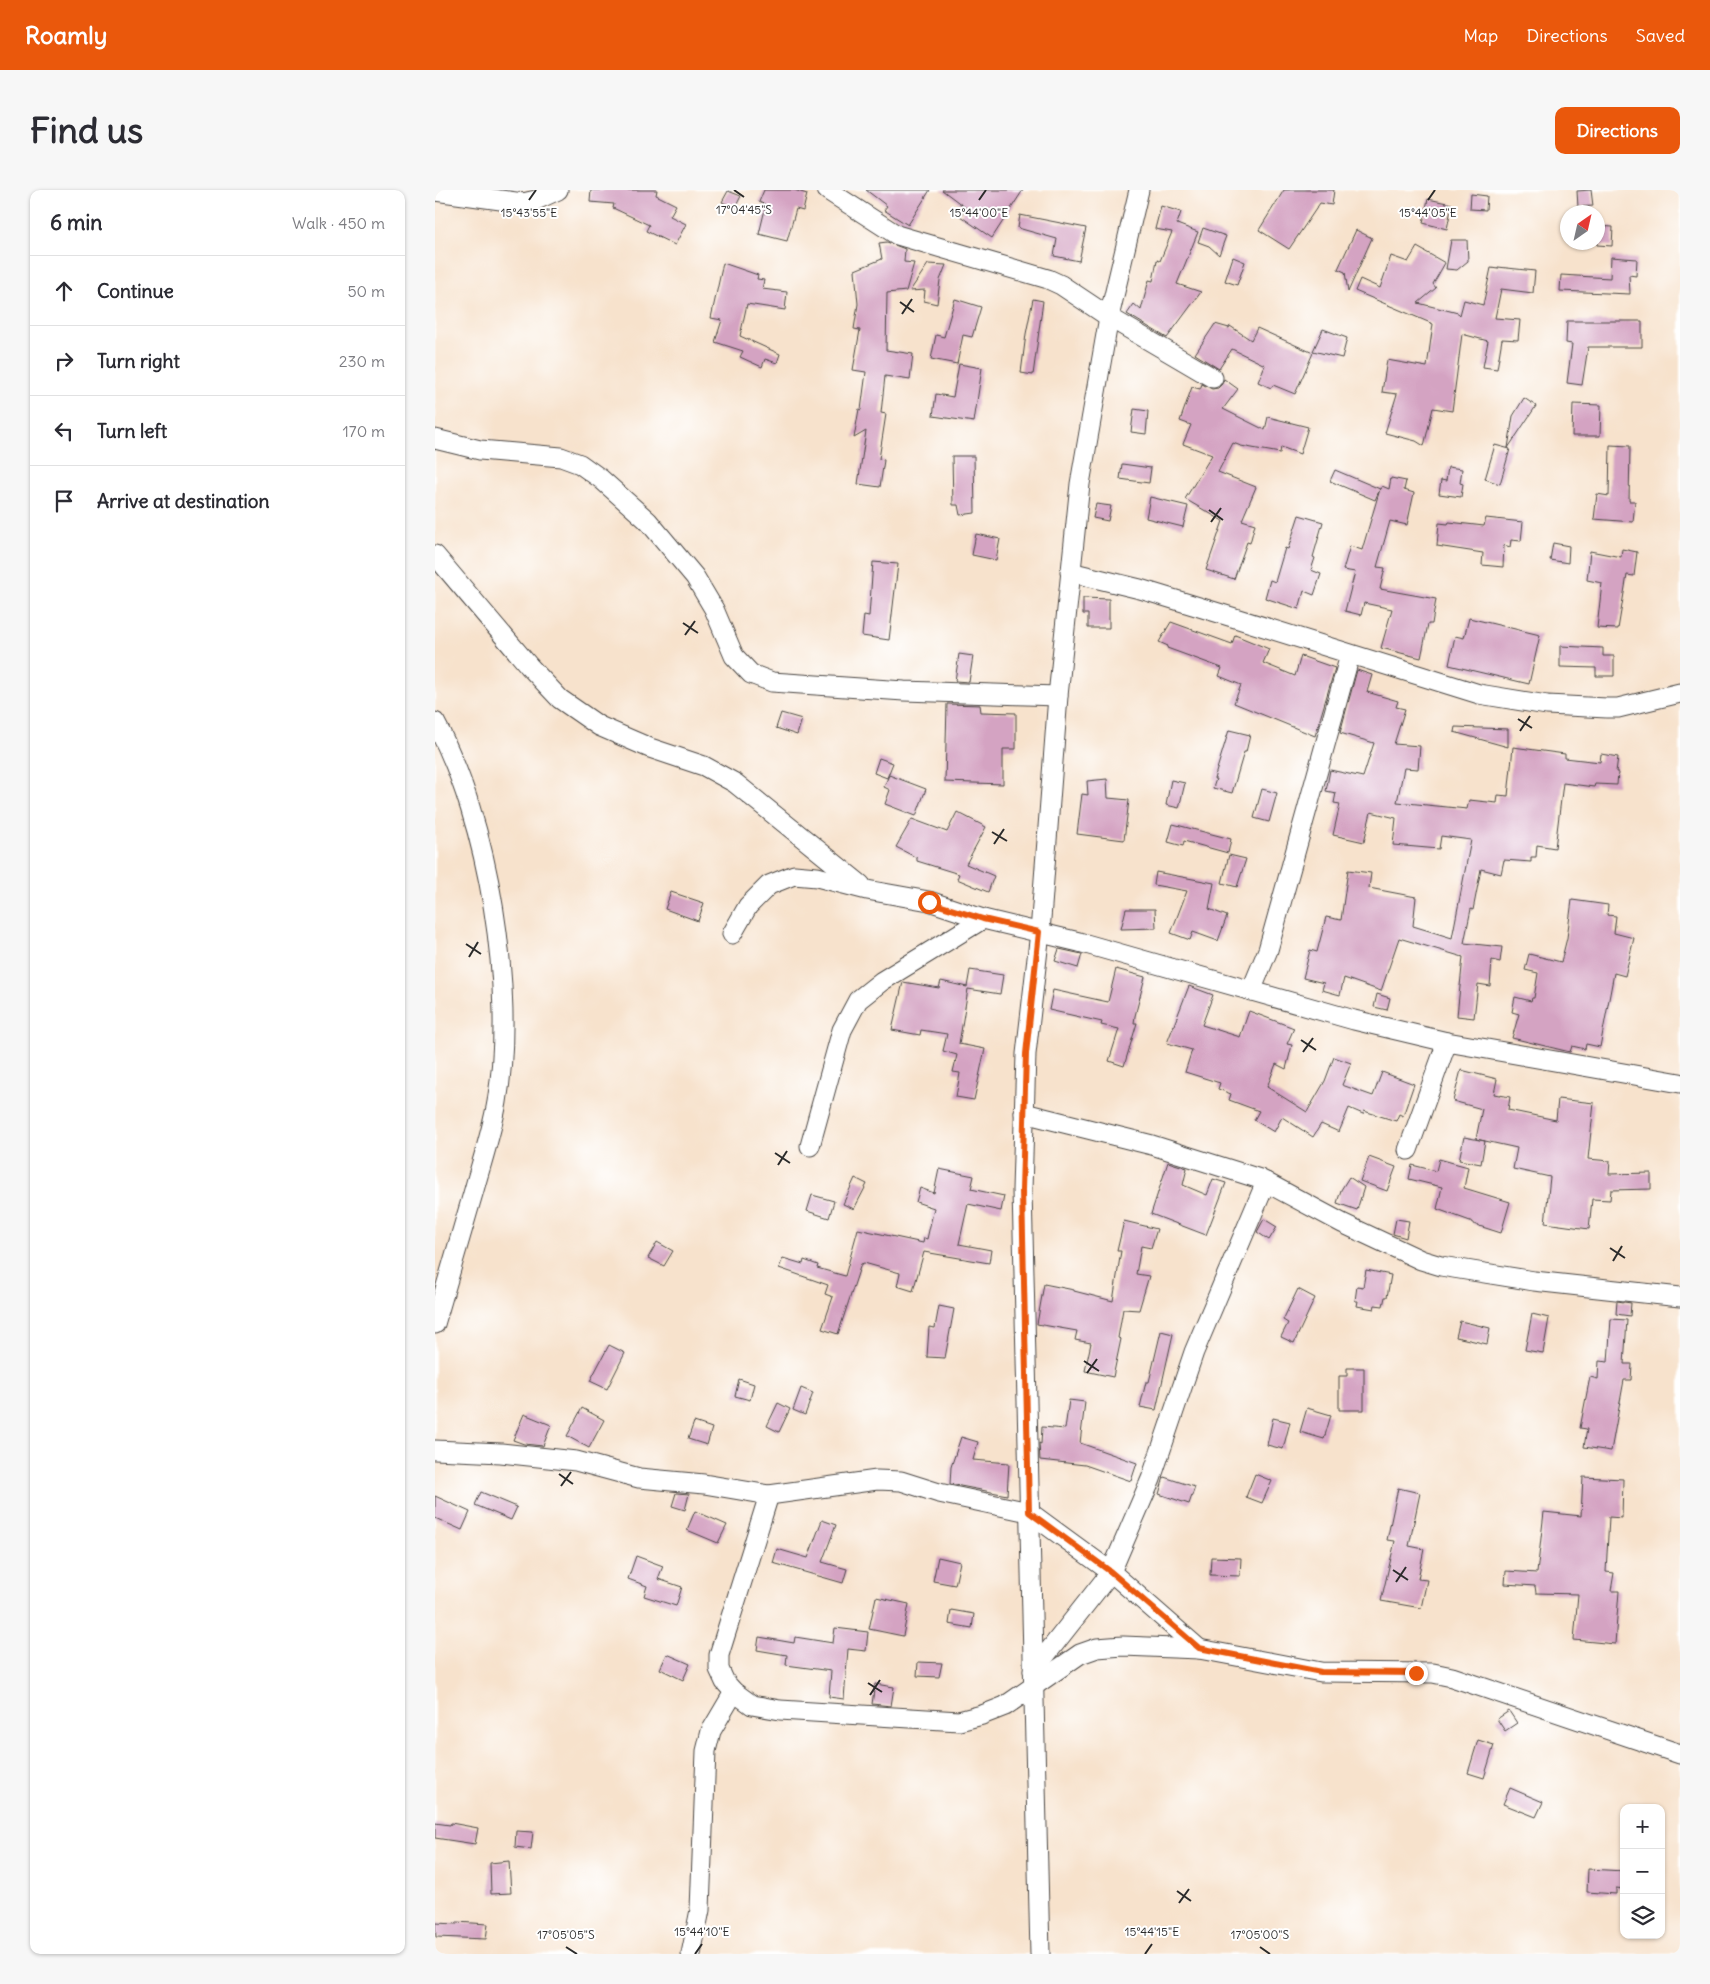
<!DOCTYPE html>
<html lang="en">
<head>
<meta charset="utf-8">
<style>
  :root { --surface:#fff; --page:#f7f7f7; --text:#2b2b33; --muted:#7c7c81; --line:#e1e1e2; --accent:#ea580c }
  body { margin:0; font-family:Delius,sans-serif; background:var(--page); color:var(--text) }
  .controls { position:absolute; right:15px; bottom:15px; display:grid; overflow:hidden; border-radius:10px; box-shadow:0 1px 4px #0004 }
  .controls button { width:45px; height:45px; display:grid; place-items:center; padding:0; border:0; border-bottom:1px solid var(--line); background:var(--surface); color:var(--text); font:25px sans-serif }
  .compass { position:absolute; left:1125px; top:15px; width:45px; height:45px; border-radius:50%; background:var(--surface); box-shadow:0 1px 4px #0004; rotate:34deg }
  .stop { position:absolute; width:15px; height:15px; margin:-11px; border:4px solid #ea580c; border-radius:50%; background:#fff }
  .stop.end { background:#ea580c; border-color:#fff; box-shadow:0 1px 5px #0008 }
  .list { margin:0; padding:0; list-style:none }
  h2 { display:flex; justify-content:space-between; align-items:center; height:65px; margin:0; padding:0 20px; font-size:21px }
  h2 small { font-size:16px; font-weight:400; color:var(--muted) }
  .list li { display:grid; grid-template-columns:32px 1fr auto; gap:15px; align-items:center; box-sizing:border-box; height:70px; padding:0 20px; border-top:1px solid var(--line) }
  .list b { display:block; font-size:19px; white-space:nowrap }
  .list em { font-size:16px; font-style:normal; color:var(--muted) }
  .icon { flex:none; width:28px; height:28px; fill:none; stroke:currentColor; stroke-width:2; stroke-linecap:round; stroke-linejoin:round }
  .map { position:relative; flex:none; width:1245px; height:1764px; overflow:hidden; border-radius:10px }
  header { display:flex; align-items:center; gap:30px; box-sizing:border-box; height:70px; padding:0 25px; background:var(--accent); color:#fff }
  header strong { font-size:24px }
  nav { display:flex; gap:28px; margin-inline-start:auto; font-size:18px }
  .intro { display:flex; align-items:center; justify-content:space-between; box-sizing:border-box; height:120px; padding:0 30px }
  h1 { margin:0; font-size:35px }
  .button { padding:12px 22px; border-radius:10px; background:var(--accent); color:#fff; font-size:18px; font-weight:700 }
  main { display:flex; gap:30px; padding:0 30px }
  aside { flex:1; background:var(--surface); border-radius:10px; box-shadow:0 1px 4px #0004 }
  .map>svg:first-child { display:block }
</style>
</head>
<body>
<header>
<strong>Roamly</strong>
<nav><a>Map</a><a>Directions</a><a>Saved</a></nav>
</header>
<div class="intro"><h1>Find us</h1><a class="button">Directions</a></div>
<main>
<aside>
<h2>6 min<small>Walk · 450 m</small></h2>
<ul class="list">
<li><svg class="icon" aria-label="ahead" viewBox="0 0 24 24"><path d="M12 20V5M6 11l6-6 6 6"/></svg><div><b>Continue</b></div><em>50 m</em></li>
<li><svg class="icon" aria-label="right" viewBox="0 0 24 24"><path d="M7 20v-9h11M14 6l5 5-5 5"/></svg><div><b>Turn right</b></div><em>230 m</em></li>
<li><svg class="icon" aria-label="left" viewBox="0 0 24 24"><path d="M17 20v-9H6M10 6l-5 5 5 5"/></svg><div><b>Turn left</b></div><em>170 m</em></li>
<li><svg class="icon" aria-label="arrive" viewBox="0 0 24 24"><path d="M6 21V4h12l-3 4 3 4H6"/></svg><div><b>Arrive at destination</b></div></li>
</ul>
</aside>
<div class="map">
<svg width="1245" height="1764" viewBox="0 0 1245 1764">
  <rect width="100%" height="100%" fill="#fff"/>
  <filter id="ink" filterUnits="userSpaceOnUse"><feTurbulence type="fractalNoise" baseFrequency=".02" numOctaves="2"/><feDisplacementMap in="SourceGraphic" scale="10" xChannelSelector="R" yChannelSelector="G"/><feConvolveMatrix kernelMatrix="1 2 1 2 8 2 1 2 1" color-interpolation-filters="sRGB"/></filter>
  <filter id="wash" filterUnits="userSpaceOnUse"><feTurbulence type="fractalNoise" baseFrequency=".0096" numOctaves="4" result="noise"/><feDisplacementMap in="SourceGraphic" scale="20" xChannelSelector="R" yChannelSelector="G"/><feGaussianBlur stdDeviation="1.12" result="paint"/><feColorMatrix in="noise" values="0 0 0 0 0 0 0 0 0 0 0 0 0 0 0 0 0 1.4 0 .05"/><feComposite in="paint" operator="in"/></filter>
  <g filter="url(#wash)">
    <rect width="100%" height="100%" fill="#f7e2cc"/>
    <g id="blocks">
      <g fill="#d4a3c2">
        <path d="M156 0H222L221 5 241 15 235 26 251 34 240 55 211 41 214 35 178 18 179 14 155 12Z"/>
        <path d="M329 0H359L372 4 368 21 361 19 352 51 324 44 331 15 324 12Z"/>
        <path d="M431 0H495L473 35 449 20 452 16Z"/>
        <path d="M507 0H588L557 48 525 26 531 18Z"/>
        <path d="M849 0H899L897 15 885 13 854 59 824 40Z"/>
        <path d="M1156 0 1158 16 1143 17 1142 1Z"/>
        <path d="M293 1 306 6 300 18 287 12Z"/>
        <path d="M1036 4 1052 6 1051 20 1035 19Z"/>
        <path d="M993 9 1017 14 1012 39 988 33Z"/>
        <path d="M726 16 746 22 742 34 763 42 742 94 766 102 732 148 692 124 699 114 706 120 714 90 718 91 722 70 725 71 737 42 720 39Z"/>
        <path d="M585 25 651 38 644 71 619 66 622 49 583 38Z"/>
        <path d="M1162 36 1178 37 1177 56 1162 55Z"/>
        <path d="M768 38 791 46 784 65 774 56 763 52Z"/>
        <path d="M921 40 937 48 913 102 910 82 903 79Z"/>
        <path d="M1016 50H1032L1033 71 1022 80 1011 79Z"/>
        <path d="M452 52 470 59 469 72 479 73 471 101 452 103 451 160 478 164 475 190 450 186 446 223 451 224 444 269 449 270 445 297 423 294 431 241 419 248 424 219 426 220 431 182 418 180 425 140 419 139 423 114 420 80 447 69 444 53Z"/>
        <path d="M982 57 1010 73 998 94 1001 98 983 113 1023 123 1025 125 1029 110 1048 115 1056 78 1063 79V77L1100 81 1098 103 1066 99 1060 128 1085 130 1083 150 1067 149 1062 179 1048 177 1053 151 1027 144 1017 221 998 218 989 256 981 251 950 243 962 204 947 202 952 170 992 177 998 134 920 101 925 89 945 98 956 66 973 72Z"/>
        <path d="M798 67 810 72 802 95 790 91Z"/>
        <path d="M1176 67 1202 69 1201 86 1194 85 1195 104 1125 101 1126 85 1175 88Z"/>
        <path d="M288 73 323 85 322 89 329 90 327 99 352 102 350 120 312 114 305 146 345 164 342 173 330 169 327 177 305 167 308 161 280 152 287 130 276 128Z"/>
        <path d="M493 74 511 75 505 90 502 114 489 111 490 100 475 101Z"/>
        <path d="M520 109 546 117 537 147 528 145 522 174 496 169 501 145 509 147Z"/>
        <path d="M598 109 608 111 598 185 586 183 591 144Z"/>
        <path d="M1132 131H1207V157H1153L1147 195 1132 193 1137 154 1131 153Z"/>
        <path d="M780 134 794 138 795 136 816 150 822 138 878 163 860 204 838 195 836 198 823 192 830 175 797 159 784 179 760 164Z"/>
        <path d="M888 139 912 148 907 168 878 161Z"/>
        <path d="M524 174 547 178 539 232 498 226 501 204 518 207Z"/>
        <path d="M789 189 803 199 788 219 830 240 833 227 873 237 865 264 846 257 845 263 806 256 798 253 783 282 821 297 807 330 820 334 815 353 812 352 799 389 771 380 788 331 750 309 777 265 748 254 756 235 745 231 757 197 765 199 767 194 777 199 783 198 787 194Z"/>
        <path d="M1089 208 1101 216 1073 258 1078 226Z"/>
        <path d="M1138 214 1166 215 1165 246H1137Z"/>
        <path d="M699 219 713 221 711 244 696 242Z"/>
        <path d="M1060 255 1075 259 1065 294 1050 289Z"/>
        <path d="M1175 255 1195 256 1194 311H1200L1198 332 1159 329 1162 304 1174 306Z"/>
        <path d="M517 266H539L540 323 525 325 523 315H518Z"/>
        <path d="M687 274 716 278 714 293 685 289Z"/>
        <path d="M1013 277 1027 279 1025 293 1028 294 1026 307 1004 304 1006 290 1011 291Z"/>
        <path d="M900 280 945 299 940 310 895 291Z"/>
        <path d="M956 288 971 291 969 300 979 303 972 335 955 331 942 377 950 378 945 399 1001 409 997 434H993L986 468 946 458 957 419 929 413 926 425 910 421 920 382 908 380 915 356 927 360 945 299 947 296 954 299Z"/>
        <path d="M715 307 753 316 748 337 711 328Z"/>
        <path d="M661 314 676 316 673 331 658 328Z"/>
        <path d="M864 325 888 332 878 367 880 368 876 380 886 384 879 405 869 401 864 419 830 408 835 390 840 392 850 358 853 359Z"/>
        <path d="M1051 328 1088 332 1086 351 1076 350 1075 357 1069 355 1068 377 1047 375 1048 363 1002 356 1004 333 1013 334 1014 332 1049 336Z"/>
        <path d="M541 344 565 349 561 370 537 365Z"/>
        <path d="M1118 353 1134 356 1133 373 1115 370Z"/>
        <path d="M1187 359 1202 362 1199 386 1192 385 1183 439 1162 438 1167 393 1152 390 1155 361 1186 367Z"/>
        <path d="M438 372 463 374 454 450 427 446 429 425 434 426Z"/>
        <path d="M648 408 674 409V438H653V424H648Z"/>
        <path d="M1034 428 1105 445 1094 494 1014 475 1020 446 1029 448Z"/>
        <path d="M736 432 797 454 800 445 834 459 828 473 860 486 866 466 900 478 880 546 799 513 806 495 784 486 787 478 732 458 733 456 724 452Z"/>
        <path d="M1125 456 1168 458V466H1179V486H1161V478L1125 477Z"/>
        <path d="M524 464 538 466 534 492 520 491Z"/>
        <path d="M922 480 937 485 932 502 963 511 961 517 970 519 959 554 985 556 983 579 969 578 962 612 1032 619 1034 610 1062 613 1063 605 1073 606 1078 557 1130 564V568L1165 572 1166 564 1183 567 1181 582H1183L1182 595 1160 594 1159 597 1128 593 1120 658 1102 655 1101 667H1096V672L1069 670 1066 684 1046 679 1038 720 1036 719 1029 753 1067 757 1065 772 1057 770 1055 796 1043 794 1039 828 1022 826 1028 767 964 748 946 801 909 788 905 805 887 800 889 793 868 788 875 760 882 762 891 727 906 730 913 680 936 683 934 698 981 707 978 736 1017 748 1036 650 1006 646 1004 659 958 655 961 628 936 622 929 652 898 645 905 614 899 613 901 603 891 601 895 580 928 587 939 553 905 543Z"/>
        <path d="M512 514 545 515 546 522 581 523V559H568V594L510 592Z"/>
        <path d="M346 523 367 529 362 545 341 538Z"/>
        <path d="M1020 537 1073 539V557L1019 542Z"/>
        <path d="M794 540 815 545 811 562H809L797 603 778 598 781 589H779Z"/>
        <path d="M444 568 458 573 452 588 439 583Z"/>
        <path d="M454 585 491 599 481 626 450 614 455 600 449 597Z"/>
        <path d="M672 589 673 608 694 610 689 650 642 644 647 604 653 605 652 591Z"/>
        <path d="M736 590 750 593 744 618 731 615Z"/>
        <path d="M827 599 842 603 834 632 819 628Z"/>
        <path d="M522 622 551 637 531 674 559 686 553 702 522 689 524 684 482 671V668L461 657 477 629 512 642Z"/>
        <path d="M738 634 796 649 793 663 749 651 748 656 733 652Z"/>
        <path d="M794 665 811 669 802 697 787 693Z"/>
        <path d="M721 682 779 693 774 719 792 726 783 751 758 742 755 750 736 743 752 701 719 695Z"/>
        <path d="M236 702 269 713 263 731 230 719Z"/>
        <path d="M1137 710 1173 715 1172 725 1181 726 1179 743 1199 748 1190 786 1179 783 1165 857 1151 854 1150 859 1137 856 1135 862 1077 848 1084 824 1077 822 1080 807 1096 811 1097 808H1099L1103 783 1090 780 1094 764 1126 772 1132 748Z"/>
        <path d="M691 719H720L721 738 686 739Z"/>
        <path d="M624 759 647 764 643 778 620 771Z"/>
        <path d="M681 779 710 787 700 826 699 833H702L689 876 674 871 684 839 666 835 667 832 614 820 618 800 673 812Z"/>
        <path d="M535 780 568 785 565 804 533 799 524 854 550 859 539 910 521 907 525 883 518 882 522 865 508 861 512 844 486 840 485 845 457 840 468 792 504 798 506 791 532 797Z"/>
        <path d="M754 796 778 805 767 835 805 847 814 821 859 838 852 854 857 855 851 879 841 874 832 897 872 922 890 891 899 867 916 873 907 895 938 906 947 882 979 894 968 926 964 924 961 931 929 921 928 924 914 918 904 942 886 934 878 947 847 927 839 942 819 930 824 921 794 910 796 904 783 899 785 893 750 882 757 860 732 853Z"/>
        <path d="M942 804 955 808 952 820 939 817Z"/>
        <path d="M1026 880 1062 889 1059 904 1075 907 1073 920 1121 930 1123 909 1159 913 1153 969 1175 971 1174 984 1216 983V999L1176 1000 1175 1010 1157 1009 1154 1039 1110 1033 1115 987 1078 979 1082 958 1041 949 1047 919 1018 911Z"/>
        <path d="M1029 947 1050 951 1046 974 1024 970Z"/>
        <path d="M934 967 961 977 952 1001 925 991Z"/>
        <path d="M1004 969 1033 977 1029 998 1075 1012 1066 1043 1038 1034V1032L1002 1019 1007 997 974 989 977 975 1001 981Z"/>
        <path d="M733 972 752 978 748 995 772 1005 778 989 791 993 771 1045 716 1024Z"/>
        <path d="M504 979 539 986 536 999 569 1006 566 1021 533 1014 524 1054 556 1060 554 1073 489 1062 478 1101 462 1096 465 1083 429 1073 426 1074 403 1144 387 1139 398 1107 390 1104 393 1095 344 1078 348 1068 368 1074 369 1070 383 1075 382 1078 410 1086 423 1039 488 1053 489 1048 492 1049 499 1018 481 1012 485 998 499 1003Z"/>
        <path d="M914 987 929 997 922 1020 902 1013 906 1000Z"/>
        <path d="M420 988 432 994 419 1019 408 1014Z"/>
        <path d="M377 1005 399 1011 394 1028 372 1021Z"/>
        <path d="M829 1029 842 1037 834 1050 822 1042Z"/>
        <path d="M961 1029 974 1031 971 1048 958 1044Z"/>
        <path d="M689 1031 722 1039 716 1058 706 1056 701 1084 714 1086 704 1120 688 1119 683 1148 686 1149 678 1187 650 1181 656 1153 640 1150 642 1141 602 1134 609 1094 639 1100V1101L678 1111 686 1061H682Z"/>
        <path d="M222 1052 238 1061 229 1076 213 1068Z"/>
        <path d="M931 1080 956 1085 952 1107H950L948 1116 940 1115 939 1119 922 1116 923 1111H920L922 1096 928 1097Z"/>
        <path d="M863 1099 880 1108 859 1153 846 1147 853 1133 848 1130Z"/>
        <path d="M1182 1111 1196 1113 1195 1126 1181 1124Z"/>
        <path d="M504 1116 519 1119 510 1168 492 1167 494 1137 500 1138Z"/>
        <path d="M1097 1124 1114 1128 1108 1163 1090 1160Z"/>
        <path d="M1176 1129 1192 1130 1189 1174H1197L1196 1190H1189L1176 1261 1149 1257 1152 1239 1145 1238 1155 1187 1163 1189 1164 1171 1173 1172Z"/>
        <path d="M1025 1131 1055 1138 1052 1154 1021 1147Z"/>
        <path d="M726 1141 738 1144 721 1220 705 1217 711 1192H714Z"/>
        <path d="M174 1155 190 1163 172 1199 155 1191Z"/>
        <path d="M912 1178H929V1220H904V1186H912Z"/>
        <path d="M304 1189 319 1194 315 1210 300 1206Z"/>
        <path d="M366 1198 378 1203 370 1225 358 1220Z"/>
        <path d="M634 1210 650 1212 645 1253 702 1273 696 1291 650 1275 605 1270 604 1253 606 1254 607 1237 630 1239Z"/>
        <path d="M343 1213 355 1219 344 1242 332 1236Z"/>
        <path d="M147 1218 169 1230 154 1258 132 1246Z"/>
        <path d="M872 1218 896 1225 889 1249 865 1242Z"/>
        <path d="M89 1224 116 1235 108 1256 89 1254 78 1250Z"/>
        <path d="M838 1228 855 1232 848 1259 832 1255Z"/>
        <path d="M259 1232 277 1238 272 1255 253 1249Z"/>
        <path d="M526 1247 543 1252 538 1270 574 1273 572 1305 515 1294 516 1277Z"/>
        <path d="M820 1284 837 1291 827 1313 811 1307Z"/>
        <path d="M729 1287 760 1297 754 1314 724 1304Z"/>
        <path d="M1148 1287 1188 1289 1187 1328 1174 1327 1171 1382 1179 1383 1176 1401H1184L1180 1454 1139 1450 1143 1404 1101 1403 1100 1396 1070 1394 1071 1381 1102 1383 1109 1322 1146 1326Z"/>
        <path d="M963 1298 985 1303 974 1356 989 1359 983 1389 992 1390 986 1418 946 1411 960 1351 952 1350Z"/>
        <path d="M46 1302 82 1317 76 1330 40 1315Z"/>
        <path d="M241 1303 254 1304 250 1320 237 1316Z"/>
        <path d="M0 1306 35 1322 27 1340 0 1328Z"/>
        <path d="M260 1321 292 1335 283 1353 252 1340Z"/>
        <path d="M387 1330 401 1335 387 1372 412 1379 408 1393 338 1373 342 1359 373 1368Z"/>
        <path d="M201 1366 228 1376 223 1389 247 1397 241 1416 209 1406 212 1396 193 1389Z"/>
        <path d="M503 1367 525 1372 520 1395 498 1391Z"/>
        <path d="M776 1367 806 1368 805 1386 775 1385Z"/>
        <path d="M441 1407 474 1414 468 1446 434 1439Z"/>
        <path d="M516 1420 539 1424 537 1438 514 1434Z"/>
        <path d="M400 1438 433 1442 431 1461 413 1459 409 1509 394 1507 396 1481 351 1475 352 1465 322 1460 324 1447 359 1453 360 1447 398 1453Z"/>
        <path d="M232 1464 255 1474 248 1490 225 1479Z"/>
        <path d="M483 1472 507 1473 504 1487 482 1486Z"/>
        <path d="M440 1494 459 1497 456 1516 437 1514Z"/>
        <path d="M1074 1521 1082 1533 1070 1541 1062 1529Z"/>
        <path d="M1043 1550 1059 1555 1049 1588 1033 1583Z"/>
        <path d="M1075 1598 1108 1612 1101 1627 1068 1614Z"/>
        <path d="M0 1633 15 1635 16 1633 43 1638 40 1654 0 1648Z"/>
        <path d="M81 1641 98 1642 96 1659 80 1657Z"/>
        <path d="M74 1671 76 1703 56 1704 55 1673Z"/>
        <path d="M1153 1679 1189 1681V1699L1181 1698V1704L1152 1702Z"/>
        <path d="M22 1732 53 1734 51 1749 1 1747 0 1733 22 1734Z"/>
      </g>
    </g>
  </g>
  <g filter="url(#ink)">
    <use href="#blocks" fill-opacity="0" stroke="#4a4643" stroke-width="1"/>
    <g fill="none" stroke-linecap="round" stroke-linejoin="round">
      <g stroke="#4a4643" stroke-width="21">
        <g id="minor">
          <path d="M392 0 462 45 613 89 626 95 674 127 778 188"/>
          <path d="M0 1 88 13 101 10 123 0"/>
          <path d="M0 249 45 260 126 267 145 274 166 289 213 331 260 387 279 419 299 466 316 484 337 492 469 501 623 506"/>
          <path d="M0 365 94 476 125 509 164 536 215 558 269 576 300 593 426 695"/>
          <path d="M635 382 705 399 797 427 1044 504 1112 515 1172 518H1183L1245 503"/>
          <path d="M0 532C54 631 81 801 62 912 57 941 47 971 39 1000 26 1045 13 1090 0 1134"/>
          <path d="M297 744 313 716 334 695 359 685 382 687 432 700 494 711 548 729 644 752 919 830 1012 852 1245 893"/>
          <path d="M816 801 833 760 915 465"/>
          <path d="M589 923 717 955 825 989 907 1033 986 1070 1006 1076 1099 1091 1245 1107"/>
          <path d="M375 956 407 840 423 810 447 791 548 729"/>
          <path d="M973 960 1012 852"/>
          <path d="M0 1260 66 1263 141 1271 204 1288 269 1294 334 1305 442 1290 466 1291 504 1303 594 1322 676 1382 764 1459"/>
          <path d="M334 1305 284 1465V1479L290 1492 299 1502 317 1515 345 1520 524 1531 547 1525 570 1516 645 1464 662 1458 688 1456 764 1459 886 1482 998 1483 1017 1487 1245 1564"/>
          <path d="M598 1481 676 1382 716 1289 759 1162 831 992"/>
          <path d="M256 1764 265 1720 271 1561 276 1541 299 1502"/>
          <path d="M605 1764 587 1000 591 864 605 742 623 506 645 294 674 127 704 0"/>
        </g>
      </g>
      <use href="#minor" stroke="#fff" stroke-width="19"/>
    </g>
  </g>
  <g fill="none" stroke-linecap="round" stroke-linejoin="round" filter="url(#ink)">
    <path stroke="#ea580c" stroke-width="6" d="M494 712 548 729 604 742 591 864 587 1000 594 1322 676 1382 764 1458 886 1482 981 1483"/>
  </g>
  <path fill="none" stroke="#2b2b2b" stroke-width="2" d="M299 0 309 7M94 10 101 0M544 10 551 0M993 10 1000 0M465 112 479 122M467 124 477 109M774 320 788 330M776 332 786 318M248 433 263 443M250 445 260 431M1083 529 1097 538M1085 541 1095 526M557 642 572 651M559 654 569 639M31 754 46 764M34 767 43 752M866 850 881 860M868 862 878 848M340 963 355 973M343 975 352 961M1175 1058 1190 1068M1178 1071 1187 1056M649 1171 664 1181M652 1183 662 1169M124 1284 138 1294M126 1296 136 1282M958 1380 973 1390M961 1392 971 1377M433 1493 447 1502M435 1505 445 1490M742 1701 756 1711M744 1713 754 1699M131 1757 142 1764M825 1757 835 1764M260 1764 267 1754M710 1764 717 1754"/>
  <g font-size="12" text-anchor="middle" fill="#2b2b2b" stroke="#fff" stroke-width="4" stroke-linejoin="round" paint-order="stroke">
    <text x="309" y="24">17°04'45"S</text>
    <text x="94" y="27">15°43'55"E</text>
    <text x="544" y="27">15°44'00"E</text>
    <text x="993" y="27">15°44'05"E</text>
    <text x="267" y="1746">15°44'10"E</text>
    <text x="717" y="1746">15°44'15"E</text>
    <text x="131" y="1749">17°05'05"S</text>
    <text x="825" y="1749">17°05'00"S</text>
  </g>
</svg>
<div class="controls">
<button>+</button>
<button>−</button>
<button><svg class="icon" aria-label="layers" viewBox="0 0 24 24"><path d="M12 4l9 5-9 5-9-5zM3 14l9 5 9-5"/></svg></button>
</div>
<svg class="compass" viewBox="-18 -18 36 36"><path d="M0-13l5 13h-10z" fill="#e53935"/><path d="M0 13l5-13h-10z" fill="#7c7c81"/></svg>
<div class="stop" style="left:494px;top:712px"></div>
<div class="stop end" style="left:981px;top:1483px"></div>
</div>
</main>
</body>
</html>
